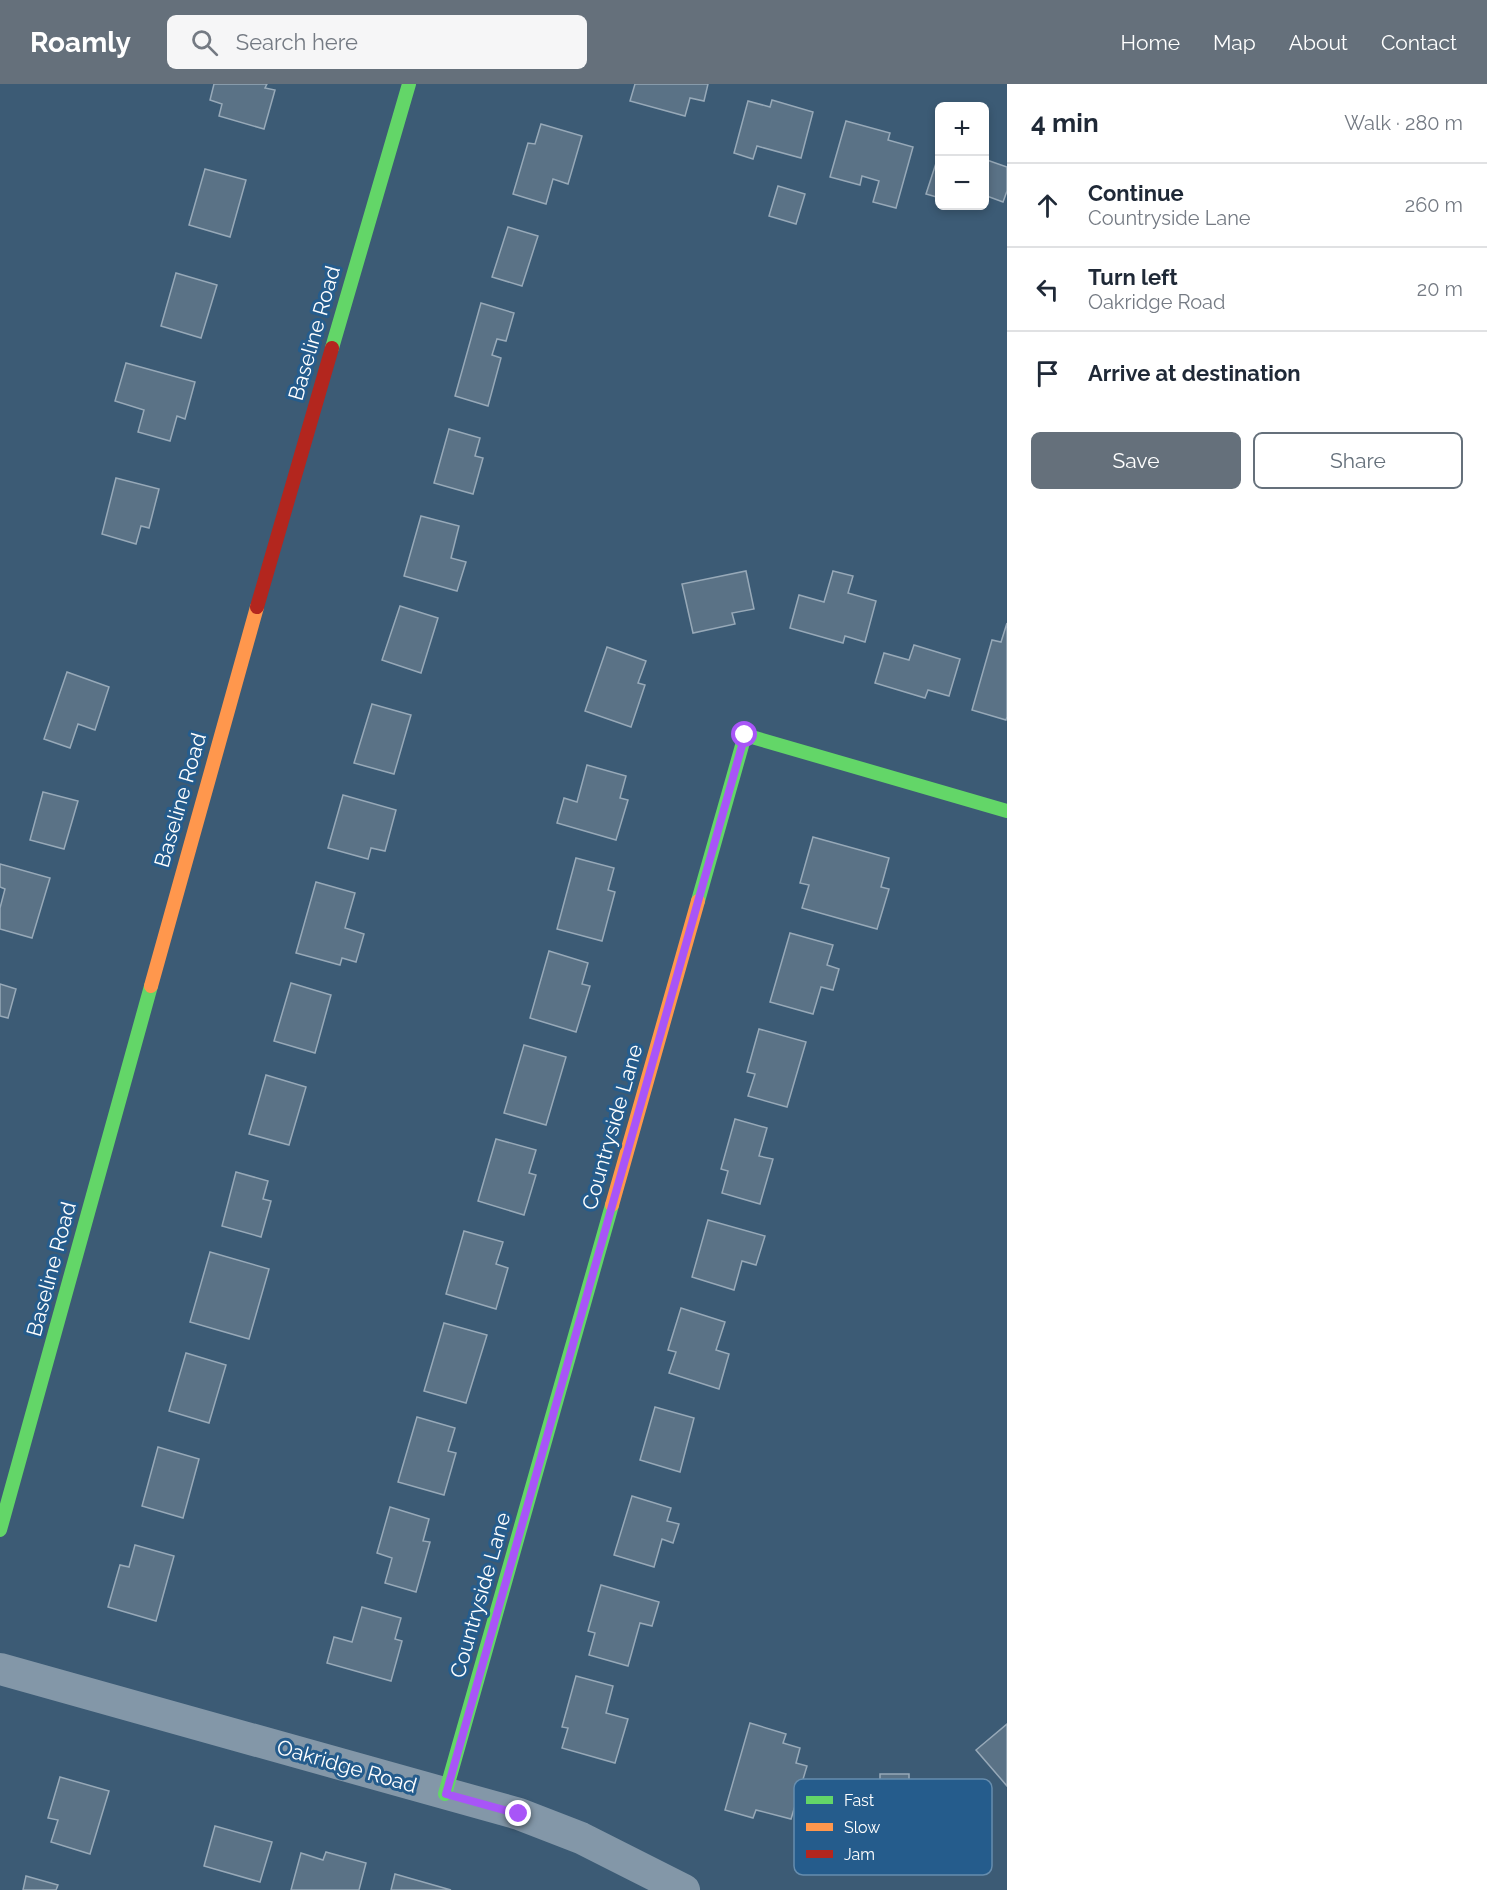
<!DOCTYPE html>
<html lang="en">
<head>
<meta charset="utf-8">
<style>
  :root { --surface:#fff; --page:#f6f6f7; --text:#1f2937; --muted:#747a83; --line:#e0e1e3; --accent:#65707b }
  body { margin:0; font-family:Raleway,sans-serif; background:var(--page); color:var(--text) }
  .controls { position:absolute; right:18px; top:18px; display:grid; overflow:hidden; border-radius:9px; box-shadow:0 3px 9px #0003 }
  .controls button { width:54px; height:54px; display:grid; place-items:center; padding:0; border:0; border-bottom:2px solid var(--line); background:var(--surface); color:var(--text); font:30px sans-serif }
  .stop { position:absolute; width:18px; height:18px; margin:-14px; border:4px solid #a855f7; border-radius:50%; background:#fff }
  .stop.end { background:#a855f7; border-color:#fff; box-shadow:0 2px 6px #0008 }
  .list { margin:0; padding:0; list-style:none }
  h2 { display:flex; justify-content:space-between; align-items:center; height:78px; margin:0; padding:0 24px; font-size:26px }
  h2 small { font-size:20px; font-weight:400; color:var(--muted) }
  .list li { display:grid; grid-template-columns:39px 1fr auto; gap:18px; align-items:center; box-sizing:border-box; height:84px; padding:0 24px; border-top:2px solid var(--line) }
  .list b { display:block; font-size:22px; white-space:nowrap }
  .list p { margin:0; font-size:20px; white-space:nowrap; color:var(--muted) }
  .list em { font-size:20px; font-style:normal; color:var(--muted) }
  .actions { display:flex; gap:12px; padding:18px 24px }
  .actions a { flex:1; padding:14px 0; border:2px solid var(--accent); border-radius:9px; text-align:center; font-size:21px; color:var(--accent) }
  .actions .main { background:var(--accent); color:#fff }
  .icon { flex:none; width:33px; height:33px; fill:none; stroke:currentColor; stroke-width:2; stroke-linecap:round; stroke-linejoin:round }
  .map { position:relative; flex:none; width:1007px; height:1806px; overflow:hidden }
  header { display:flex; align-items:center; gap:36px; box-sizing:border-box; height:84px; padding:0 30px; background:var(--accent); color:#fff }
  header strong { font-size:28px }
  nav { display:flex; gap:33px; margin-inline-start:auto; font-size:21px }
  .search { width:420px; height:54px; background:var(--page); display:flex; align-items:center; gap:15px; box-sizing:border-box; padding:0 21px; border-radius:9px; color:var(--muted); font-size:22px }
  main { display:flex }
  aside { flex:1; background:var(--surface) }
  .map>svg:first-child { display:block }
</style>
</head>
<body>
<header>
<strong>Roamly</strong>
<div class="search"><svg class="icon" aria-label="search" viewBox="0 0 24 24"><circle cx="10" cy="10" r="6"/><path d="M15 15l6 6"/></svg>Search here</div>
<nav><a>Home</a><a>Map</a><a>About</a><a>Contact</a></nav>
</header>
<main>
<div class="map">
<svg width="1007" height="1806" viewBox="0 0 1007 1806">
  <rect width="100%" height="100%" fill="#3c5b75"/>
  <g fill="#5a7286" stroke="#97a9b8" stroke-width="1.5">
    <path d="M214 0H267L265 4 275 6 264 45 219 32 222 20 210 16Z"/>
    <path d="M635 0H708L704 17 690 14 685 32 630 17Z"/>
    <path d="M772 16 813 28 801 74 757 62 753 75 734 69 748 17 770 23Z"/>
    <path d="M846 37 890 49 888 56 913 63 896 124 873 118 879 97 862 92 860 101 830 93Z"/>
    <path d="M541 40 582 52 568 100 553 95 546 120 513 110 528 59 535 60Z"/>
    <path d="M939 70H940V114L926 110Z"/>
    <path d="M984 75 1007 83V107L1003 118 984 111Z"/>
    <path d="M205 85 246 96 230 153 189 141Z"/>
    <path d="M778 102 805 110 796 140 769 132Z"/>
    <path d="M508 143 538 152 522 202 492 193Z"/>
    <path d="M176 189 217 201 201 254 161 242Z"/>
    <path d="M481 219 514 229 506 257 497 255 492 271 501 274 488 322 455 312Z"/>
    <path d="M126 279 195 298 185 335 177 332 170 357 138 348 144 326 115 317Z"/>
    <path d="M449 345 480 354 475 372 483 374 473 410 434 399Z"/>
    <path d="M116 394 159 405 149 444 141 442 136 460 102 450Z"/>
    <path d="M421 432 459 442 451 474 466 478 457 507 404 492Z"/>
    <path d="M746 487 754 525 732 529 735 540 693 549 682 500Z"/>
    <path d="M833 487 853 492 848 509 876 517 865 558 845 552 843 559 790 544 799 511 824 518Z"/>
    <path d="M400 522 438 534 421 589 382 576Z"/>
    <path d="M1007 539V633L1006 636 972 626 992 556 1001 558Z"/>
    <path d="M914 561 960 575 949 612 928 606 925 614 875 599 884 569 909 576Z"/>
    <path d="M607 563 646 577 638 599 645 601 631 643 585 627Z"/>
    <path d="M67 588 109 603 95 646 78 640 70 664 44 655Z"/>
    <path d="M372 620 411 631 394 690 354 679Z"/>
    <path d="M587 681 626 692 620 714 628 716 616 756 557 739 564 714 577 718Z"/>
    <path d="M43 708 78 717 64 765 30 756Z"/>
    <path d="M343 711 396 726 385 767 371 764 368 775 328 764Z"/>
    <path d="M813 753 889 774 881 803 889 805 877 845 802 824 809 801 800 799Z"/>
    <path d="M576 774 614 784 608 806 615 808 602 857 557 845Z"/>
    <path d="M0 780 50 794 32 854 0 845V824L5 805 0 803Z"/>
    <path d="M316 798 355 809 345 844 364 850 356 878 342 874 340 881 296 869Z"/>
    <path d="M790 849 833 861 827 881 839 885 833 906 821 903 813 930 770 918Z"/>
    <path d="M549 867 588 879 582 900 590 902 576 948 530 934Z"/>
    <path d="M291 899 331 911 315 969 274 957Z"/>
    <path d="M0 900 16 905 8 934 0 932Z"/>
    <path d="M759 945 806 958 787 1023 748 1012 755 990 747 988Z"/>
    <path d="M524 961 566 973 546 1041 504 1029Z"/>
    <path d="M266 991 306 1003 289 1061 249 1050Z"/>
    <path d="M735 1035 767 1044 759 1072 773 1075 760 1120 722 1109 728 1087 721 1085Z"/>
    <path d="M496 1055 536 1066 529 1089 536 1091 524 1131 478 1117Z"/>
    <path d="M236 1088 268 1097 263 1115 271 1117 261 1153 222 1142Z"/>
    <path d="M708 1136 765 1152 756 1181 742 1177 734 1206 692 1193Z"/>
    <path d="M464 1147 503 1158 496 1180 508 1184 496 1225 446 1210Z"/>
    <path d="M210 1168 269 1185 249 1255 190 1238Z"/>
    <path d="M681 1224 725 1238 716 1266 729 1270 719 1305 669 1289 676 1268 668 1266Z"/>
    <path d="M444 1239 487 1251 466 1319 424 1307Z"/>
    <path d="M186 1269 226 1281 209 1339 169 1327Z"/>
    <path d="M655 1323 694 1334 680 1388 640 1376Z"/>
    <path d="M417 1333 455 1344 448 1367 456 1369 444 1411 398 1398Z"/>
    <path d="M158 1363 199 1375 183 1434 142 1422Z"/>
    <path d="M632 1412 671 1424 667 1437 679 1440 673 1459 662 1455 654 1483 614 1471Z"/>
    <path d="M390 1423 429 1435 423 1457 430 1458 416 1508 385 1499 392 1474 377 1469Z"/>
    <path d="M135 1461 174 1472 156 1537 108 1523 120 1481 129 1483Z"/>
    <path d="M601 1501 659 1518 652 1542 640 1539 628 1582 589 1571 595 1549 588 1547Z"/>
    <path d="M362 1523 401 1534 395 1555 402 1557 391 1597 327 1579 334 1553 352 1558Z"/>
    <path d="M576 1592 613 1602 606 1629 628 1635 615 1679 562 1664 568 1644 562 1643Z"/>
    <path d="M750 1639 786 1650 783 1659 800 1664 796 1679 807 1682 791 1735 756 1726 753 1734 725 1726Z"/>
    <path d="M1007 1640V1702L976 1666Z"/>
    <path d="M880 1690H909V1701H932V1745H856V1709H880Z"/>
    <path d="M60 1693 109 1707 90 1770 51 1758 58 1736 48 1734Z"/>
    <path d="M215 1742 272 1758 260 1798 204 1782Z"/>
    <path d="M326 1768 366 1779 359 1806H291L301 1769 323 1776Z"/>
    <path d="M395 1790 451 1806H391Z"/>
    <path d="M26 1792 58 1801 56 1806H23Z"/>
  </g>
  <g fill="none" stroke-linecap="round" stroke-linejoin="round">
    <path stroke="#8397a8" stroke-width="32" d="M0 1585 519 1730 581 1754 684 1806"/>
    <g stroke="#63d668" stroke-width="14">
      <path d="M332 264 409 0"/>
      <path d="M698 817 745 651 1007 727"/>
      <path d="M0 1446 151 902"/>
      <path d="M445 1710 612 1121"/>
    </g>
    <g stroke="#ff974d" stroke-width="14">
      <path d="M151 902 257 523"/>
      <path d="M612 1121 698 817"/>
    </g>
    <path stroke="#b3261e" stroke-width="14" d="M257 523 332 264"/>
  </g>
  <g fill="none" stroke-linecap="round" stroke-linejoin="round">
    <path stroke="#a855f7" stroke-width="8" d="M519 1730 446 1710 745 651"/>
  </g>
  <g text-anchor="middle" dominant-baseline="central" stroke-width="6" stroke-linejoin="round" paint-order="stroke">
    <g font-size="21" fill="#fff" stroke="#255c8c">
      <text transform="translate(314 249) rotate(-74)">Baseline Road</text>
      <text transform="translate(180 716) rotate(-74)">Baseline Road</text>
      <text transform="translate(612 1043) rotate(-74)">Countryside Lane</text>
      <text transform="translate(51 1185) rotate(-75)">Baseline Road</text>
      <text transform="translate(480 1511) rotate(-74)">Countryside Lane</text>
      <text transform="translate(347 1682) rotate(16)">Oakridge Road</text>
    </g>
  </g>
  <rect x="794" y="1695" width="198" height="96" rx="9" fill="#255c8c" stroke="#668dae" stroke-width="1.5"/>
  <rect x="806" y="1712" width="27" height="8" fill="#63d668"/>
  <rect x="806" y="1739" width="27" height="8" fill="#ff974d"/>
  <rect x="806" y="1766" width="27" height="8" fill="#b3261e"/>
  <g font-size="16" fill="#fff">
    <text x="844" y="1722">Fast</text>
    <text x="844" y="1749">Slow</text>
    <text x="844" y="1776">Jam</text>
  </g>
</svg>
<div class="controls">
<button>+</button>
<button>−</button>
</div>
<div class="stop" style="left:745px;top:651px"></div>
<div class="stop end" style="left:519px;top:1730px"></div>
</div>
<aside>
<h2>4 min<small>Walk · 280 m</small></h2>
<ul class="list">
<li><svg class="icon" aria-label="ahead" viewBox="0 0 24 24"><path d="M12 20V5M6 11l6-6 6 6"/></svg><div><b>Continue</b><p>Countryside Lane</p></div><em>260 m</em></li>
<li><svg class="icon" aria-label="left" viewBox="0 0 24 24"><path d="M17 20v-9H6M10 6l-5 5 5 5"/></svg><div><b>Turn left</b><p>Oakridge Road</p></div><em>20 m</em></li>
<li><svg class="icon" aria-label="arrive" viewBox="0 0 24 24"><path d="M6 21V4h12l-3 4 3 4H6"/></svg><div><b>Arrive at destination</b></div></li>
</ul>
<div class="actions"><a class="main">Save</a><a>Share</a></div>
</aside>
</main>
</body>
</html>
